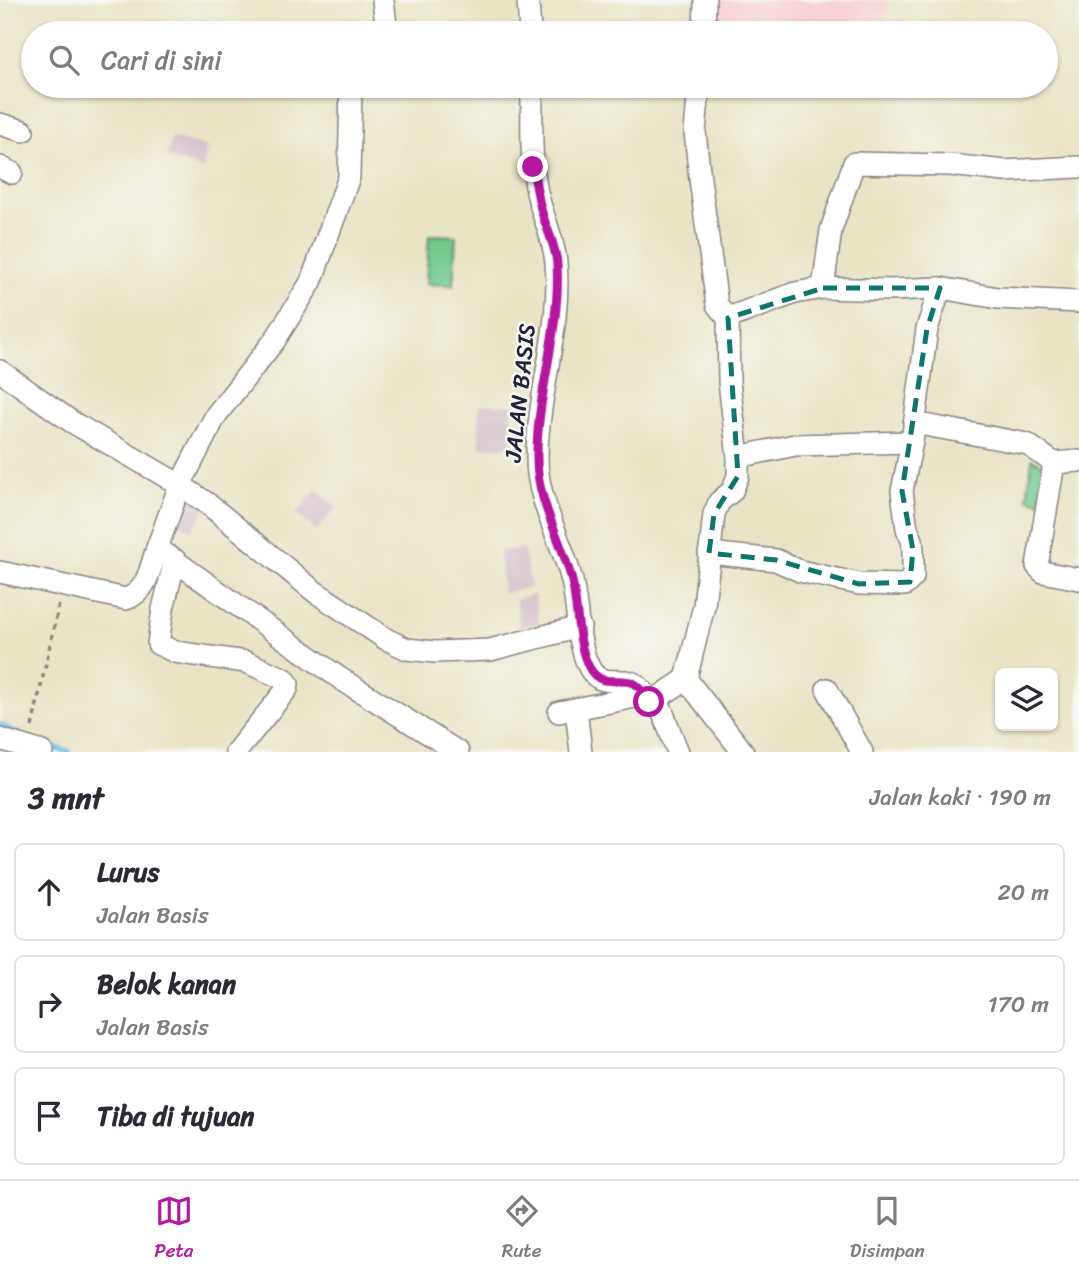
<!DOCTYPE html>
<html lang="id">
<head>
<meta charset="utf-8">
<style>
  :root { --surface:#fff; --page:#f2f2f3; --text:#2b2b33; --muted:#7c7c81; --line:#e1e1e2; --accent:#b5179e }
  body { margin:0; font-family:Sriracha,sans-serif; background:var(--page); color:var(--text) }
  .controls { position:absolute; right:21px; bottom:21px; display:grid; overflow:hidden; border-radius:10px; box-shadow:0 2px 5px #0004 }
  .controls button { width:63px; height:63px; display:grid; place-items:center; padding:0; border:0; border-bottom:2px solid var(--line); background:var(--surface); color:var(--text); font:35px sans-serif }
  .stop { position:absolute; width:21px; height:21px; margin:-16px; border:5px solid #b5179e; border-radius:50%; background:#fff }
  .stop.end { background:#b5179e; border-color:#fff; box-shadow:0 2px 7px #0008 }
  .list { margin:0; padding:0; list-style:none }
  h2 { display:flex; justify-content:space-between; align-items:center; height:91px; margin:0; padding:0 28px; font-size:30px }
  h2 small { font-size:23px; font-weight:400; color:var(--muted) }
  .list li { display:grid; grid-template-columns:46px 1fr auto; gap:21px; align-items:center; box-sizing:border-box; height:98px; margin:0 14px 14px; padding:0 14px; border:2px solid var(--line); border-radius:10px }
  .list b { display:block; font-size:26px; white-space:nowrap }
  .list p { margin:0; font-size:23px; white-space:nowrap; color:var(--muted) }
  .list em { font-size:23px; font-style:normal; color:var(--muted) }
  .icon { flex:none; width:38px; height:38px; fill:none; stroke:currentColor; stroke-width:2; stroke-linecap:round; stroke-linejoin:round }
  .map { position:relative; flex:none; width:1079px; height:752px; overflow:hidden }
  .search { position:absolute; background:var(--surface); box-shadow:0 2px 5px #0004; left:21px; right:21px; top:21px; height:77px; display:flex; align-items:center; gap:18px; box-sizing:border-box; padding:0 24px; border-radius:38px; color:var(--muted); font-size:26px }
  .sheet { height:427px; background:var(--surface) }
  nav { display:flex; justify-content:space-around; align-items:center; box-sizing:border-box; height:98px; border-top:2px solid var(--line); background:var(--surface); font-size:19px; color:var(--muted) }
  nav a { display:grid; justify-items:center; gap:4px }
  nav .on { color:var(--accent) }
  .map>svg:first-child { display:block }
</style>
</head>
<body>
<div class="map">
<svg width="1079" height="752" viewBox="0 0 1079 752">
  <rect width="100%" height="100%" fill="#f6f6f2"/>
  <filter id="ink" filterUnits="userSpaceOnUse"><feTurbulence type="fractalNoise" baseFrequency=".0143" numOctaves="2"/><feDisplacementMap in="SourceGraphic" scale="14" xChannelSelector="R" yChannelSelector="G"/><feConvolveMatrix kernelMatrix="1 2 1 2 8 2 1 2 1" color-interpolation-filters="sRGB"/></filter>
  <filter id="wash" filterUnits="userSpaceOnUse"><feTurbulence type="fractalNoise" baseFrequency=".00686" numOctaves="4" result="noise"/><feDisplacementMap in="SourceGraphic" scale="28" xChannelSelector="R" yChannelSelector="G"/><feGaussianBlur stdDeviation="1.57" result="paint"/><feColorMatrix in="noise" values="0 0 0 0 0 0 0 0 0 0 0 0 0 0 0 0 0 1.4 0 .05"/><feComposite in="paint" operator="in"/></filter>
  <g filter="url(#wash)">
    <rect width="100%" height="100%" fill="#e9e4c5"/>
    <path fill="#f7cfd3" d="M715 0H888L884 33H715Z"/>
    <g fill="#d2bdc7">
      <path d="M172 138 207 147 203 170 167 157Z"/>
      <path d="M479 405H512L511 447H479Z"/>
      <path d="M317 490 337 507 316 531 296 513Z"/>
      <path d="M185 494 206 508 191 531 173 516Z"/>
      <path d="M523 549 531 587 503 593 499 551Z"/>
      <path d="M534 594 539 624 519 626 516 600Z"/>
    </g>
    <g fill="#71c98f" stroke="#4a7665" stroke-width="2">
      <path d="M429 235 456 236 453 285 426 284Z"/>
      <path d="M1032 459 1049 467 1046 504 1027 498Z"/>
    </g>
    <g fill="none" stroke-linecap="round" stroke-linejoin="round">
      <g stroke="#6dbee8" stroke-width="6">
        <path d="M0 725 20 735"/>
        <path d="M43 745 69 752"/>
      </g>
    </g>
  </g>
  <g filter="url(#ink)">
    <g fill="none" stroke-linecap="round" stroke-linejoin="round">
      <g stroke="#868380" stroke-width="24">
        <g id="street">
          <path d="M383 0 387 33"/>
          <path d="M528 0 530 33"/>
          <path d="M346 31 347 33"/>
          <path d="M704 33 705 0"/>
          <path d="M351 86 349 177 311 282 275 340 216 415 180 485 157 548 341 679 458 752"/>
          <path d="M532 86C532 121 530 157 537 192 542 216 554 238 556 263 562 327 537 395 537 459 537 501 562 540 572 581 578 606 577 646 590 669 606 696 632 662 649 702"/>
          <path d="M0 124 23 131"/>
          <path d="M0 167 12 173"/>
          <path d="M823 288 831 230 854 163 950 165 1005 171 1079 167"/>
          <path d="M728 318 795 293 823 288 890 290 940 288 998 298 1079 302"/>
          <path d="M0 371 72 422 180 485 208 504 314 591 386 639 407 649 435 652 490 650 580 627"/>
          <path d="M914 423 1027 444 1054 463 1079 461"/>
          <path d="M738 457 795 445 912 442"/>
          <path d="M1054 463 1037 566 1043 572 1079 579"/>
          <path d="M709 553 776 560 800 571 859 584 905 585 913 577V550L912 540 907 529 902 491 912 442 927 329 940 288"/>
          <path d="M175 560 163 609 158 644 175 652 246 662 285 679 288 684 287 689 236 752"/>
          <path d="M0 572 126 599C148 591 150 568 157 548"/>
          <path d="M686 679 743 752"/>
          <path d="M827 689 862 752"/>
          <path d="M657 698 678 752"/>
          <path d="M656 699 686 679 704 606 714 514 719 502 732 491 738 476V457L729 382 728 318 717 305 700 179 695 132 699 86"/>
          <path d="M576 709 581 752"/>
          <path d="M559 712 646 695"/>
          <path d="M0 739 42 752"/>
        </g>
      </g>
      <path stroke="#868380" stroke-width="3.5" stroke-dasharray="5 5" stroke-linecap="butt" d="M32 727 59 604"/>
      <use href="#street" stroke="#fff" stroke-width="21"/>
    </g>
  </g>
  <g fill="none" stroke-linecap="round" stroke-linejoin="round" filter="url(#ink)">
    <path stroke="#b5179e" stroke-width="9" d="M533 167C536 184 538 202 544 219 549 234 556 248 557 264 561 330 536 394 537 459 537 502 562 540 572 581 578 606 577 647 590 669 607 696 631 662 649 702"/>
  </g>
  <path fill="none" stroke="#0f766e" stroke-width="5" stroke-dasharray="14 9" stroke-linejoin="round" d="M823 288H940L927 329 902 491 913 550 910 582 859 584 776 560 709 553 714 514 738 476 728 318Z"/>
  <g text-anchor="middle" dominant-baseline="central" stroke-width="5" stroke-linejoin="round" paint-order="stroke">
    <g font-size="23" fill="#22223b" stroke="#f6f6f2">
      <text transform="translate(520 393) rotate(-84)">JALAN BASIS</text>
    </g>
  </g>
</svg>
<div class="controls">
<button><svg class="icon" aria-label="layers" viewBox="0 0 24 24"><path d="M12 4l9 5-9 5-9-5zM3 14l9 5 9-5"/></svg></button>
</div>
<div class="stop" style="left:649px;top:702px"></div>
<div class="stop end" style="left:533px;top:167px"></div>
<div class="search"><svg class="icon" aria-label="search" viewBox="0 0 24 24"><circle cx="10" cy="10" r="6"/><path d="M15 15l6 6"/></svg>Cari di sini</div>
</div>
<section class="sheet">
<h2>3 mnt<small>Jalan kaki · 190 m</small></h2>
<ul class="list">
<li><svg class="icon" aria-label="ahead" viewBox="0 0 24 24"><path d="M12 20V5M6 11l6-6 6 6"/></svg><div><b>Lurus</b><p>Jalan Basis</p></div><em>20 m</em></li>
<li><svg class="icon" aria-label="right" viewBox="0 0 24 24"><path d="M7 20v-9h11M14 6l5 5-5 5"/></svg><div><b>Belok kanan</b><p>Jalan Basis</p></div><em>170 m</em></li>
<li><svg class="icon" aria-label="arrive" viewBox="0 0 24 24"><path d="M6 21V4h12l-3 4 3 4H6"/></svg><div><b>Tiba di tujuan</b></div></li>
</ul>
</section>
<nav>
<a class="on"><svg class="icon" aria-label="map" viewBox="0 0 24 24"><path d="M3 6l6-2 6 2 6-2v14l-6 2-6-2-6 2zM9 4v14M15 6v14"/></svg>Peta</a>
<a><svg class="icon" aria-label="directions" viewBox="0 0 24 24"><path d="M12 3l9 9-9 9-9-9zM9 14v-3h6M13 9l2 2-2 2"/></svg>Rute</a>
<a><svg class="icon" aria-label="saved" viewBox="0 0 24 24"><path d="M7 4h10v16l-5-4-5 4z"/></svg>Disimpan</a>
</nav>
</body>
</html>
